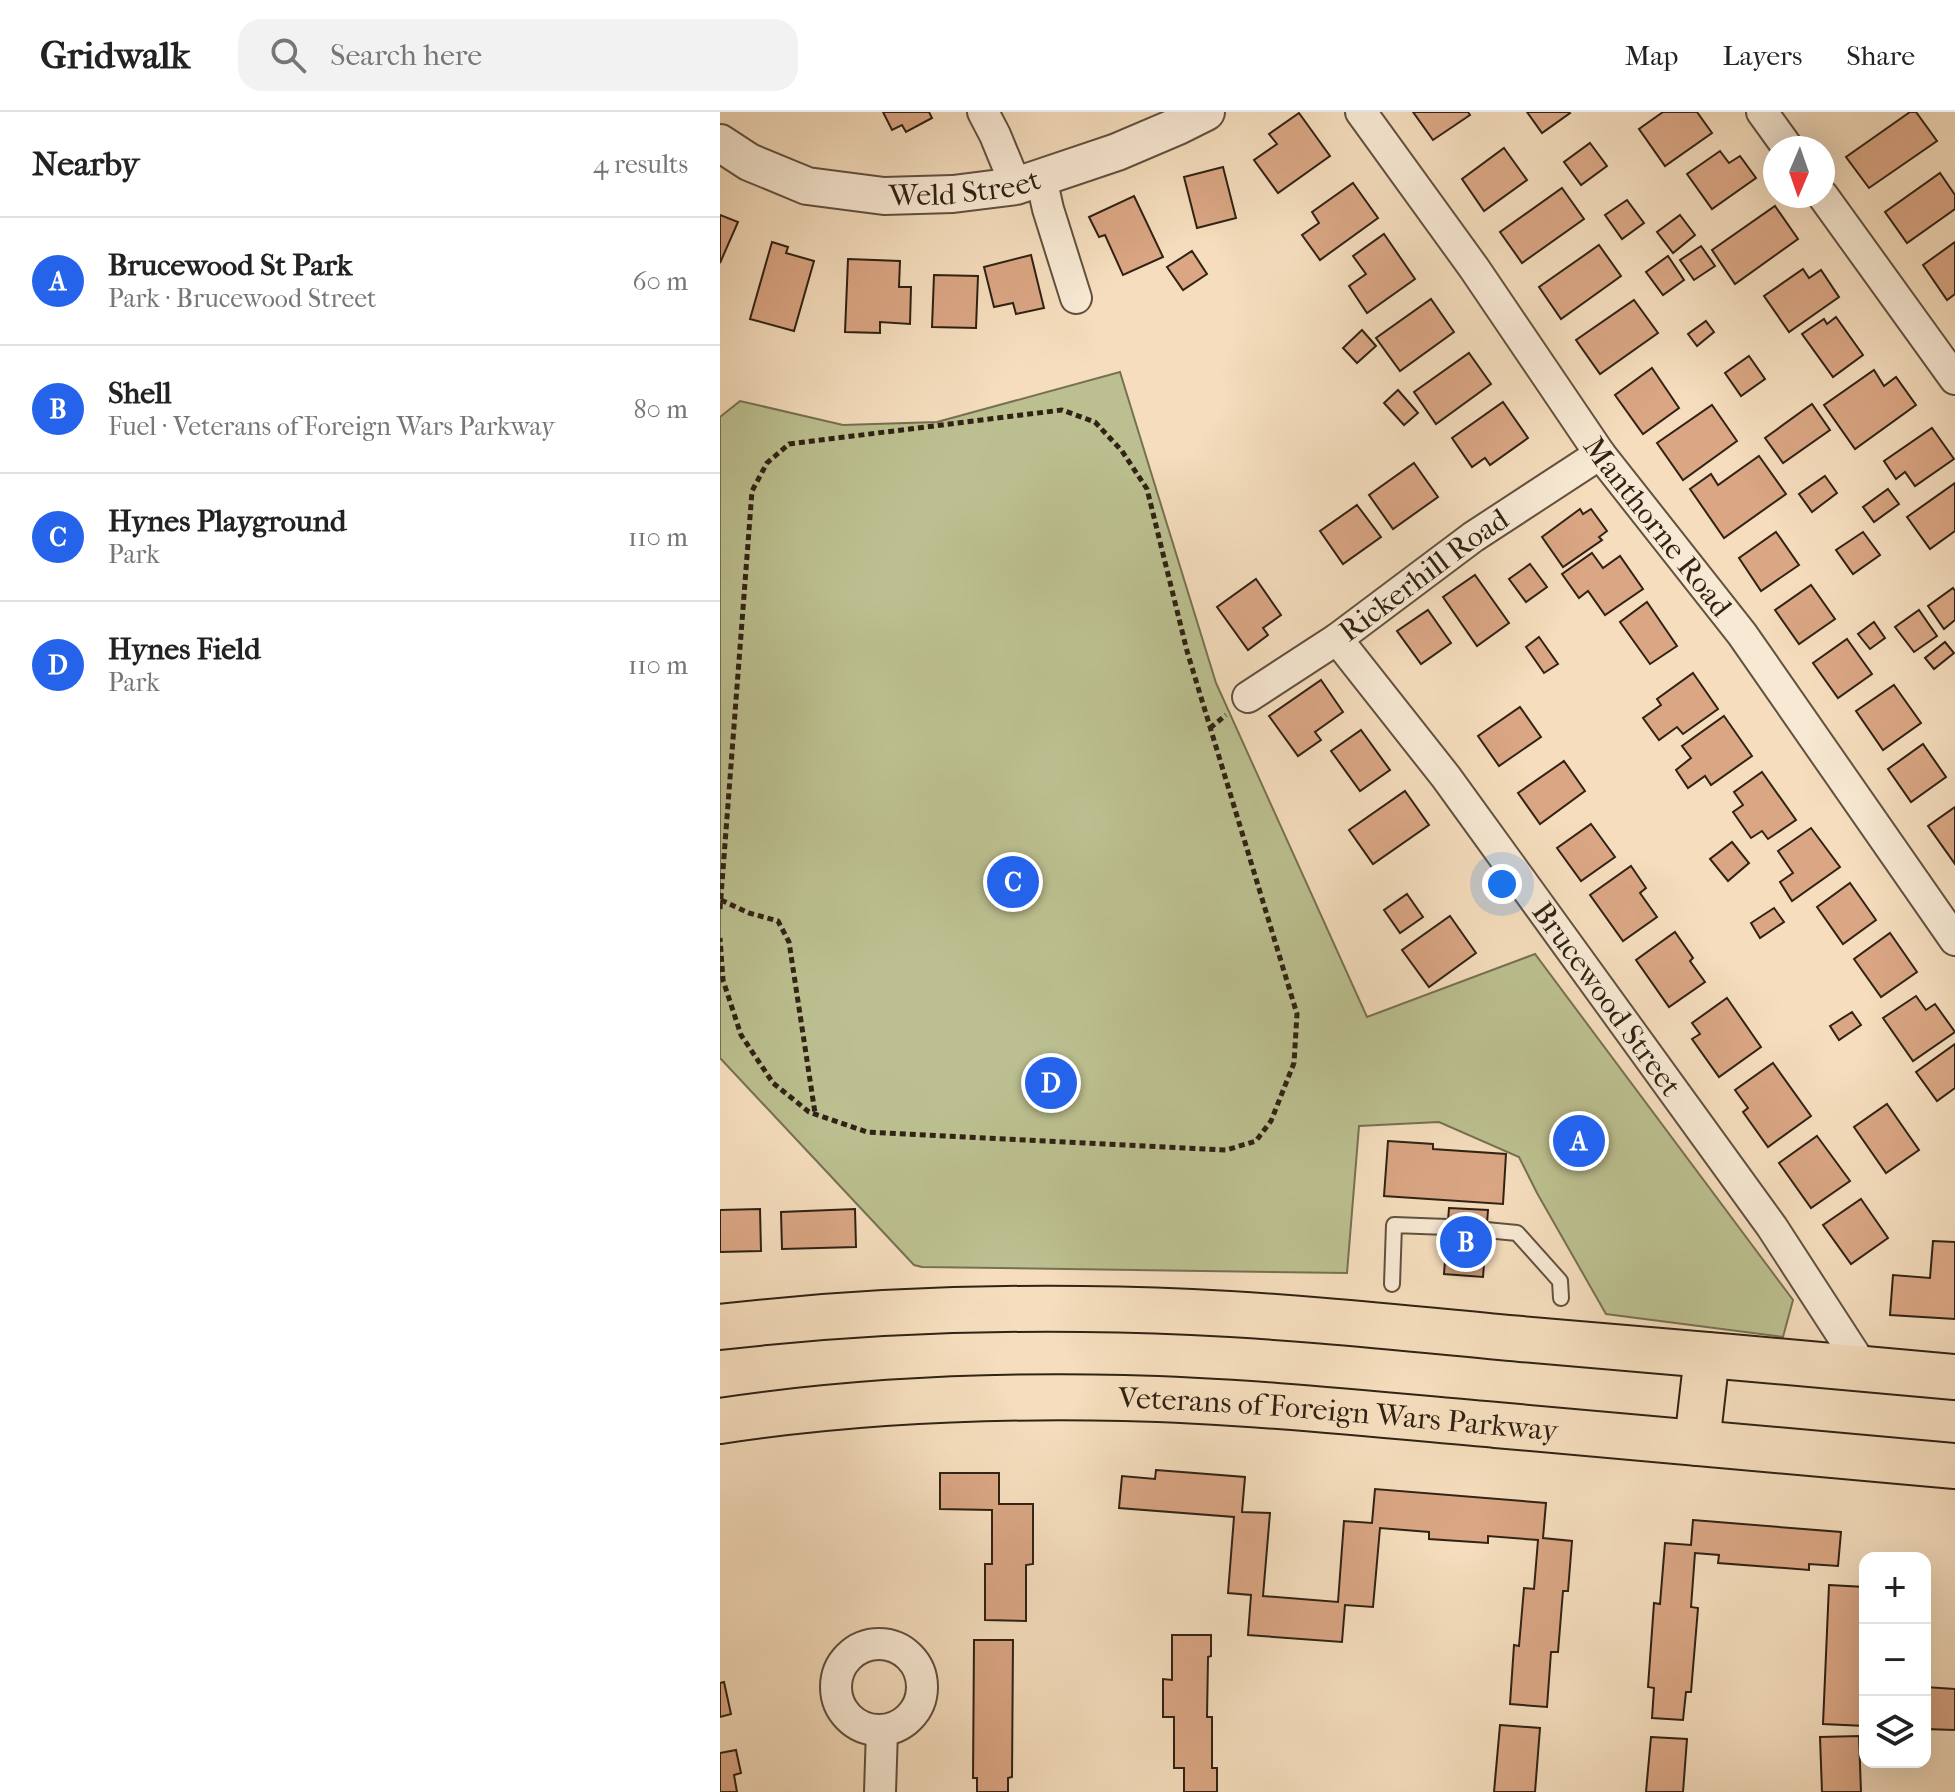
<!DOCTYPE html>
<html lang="en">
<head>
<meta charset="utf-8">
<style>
  :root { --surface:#fff; --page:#f2f2f2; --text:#222; --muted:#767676; --line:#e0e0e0; --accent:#2563eb }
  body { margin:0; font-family:"IM FELL French Canon",serif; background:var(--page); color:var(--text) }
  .controls { position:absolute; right:24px; bottom:24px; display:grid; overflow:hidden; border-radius:16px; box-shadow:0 8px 32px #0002 }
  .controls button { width:72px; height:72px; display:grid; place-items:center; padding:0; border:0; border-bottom:2px solid var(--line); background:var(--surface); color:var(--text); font:40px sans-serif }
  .compass { position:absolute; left:1043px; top:24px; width:72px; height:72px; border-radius:50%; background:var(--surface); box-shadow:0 8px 32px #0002; rotate:182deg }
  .you { position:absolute; left:782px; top:772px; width:28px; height:28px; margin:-20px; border:6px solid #fff; border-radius:50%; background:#1a73e8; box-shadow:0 0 0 12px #1a73e833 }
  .badge { display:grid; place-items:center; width:52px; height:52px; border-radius:50%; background:var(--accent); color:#fff; font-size:26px; font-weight:700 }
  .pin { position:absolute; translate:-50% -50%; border:4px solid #fff; box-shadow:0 2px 8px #0006 }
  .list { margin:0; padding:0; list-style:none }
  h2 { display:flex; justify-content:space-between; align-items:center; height:104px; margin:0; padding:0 32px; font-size:34px }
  h2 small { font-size:26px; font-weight:400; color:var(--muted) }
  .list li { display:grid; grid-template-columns:52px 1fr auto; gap:24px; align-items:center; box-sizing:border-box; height:128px; padding:0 32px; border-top:2px solid var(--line) }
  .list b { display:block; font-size:30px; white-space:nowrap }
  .list p { margin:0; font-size:26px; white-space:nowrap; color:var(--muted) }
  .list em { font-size:26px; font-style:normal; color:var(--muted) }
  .icon { flex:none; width:44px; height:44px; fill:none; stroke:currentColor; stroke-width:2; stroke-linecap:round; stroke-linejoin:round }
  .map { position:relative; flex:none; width:1235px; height:1680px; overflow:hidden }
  header { display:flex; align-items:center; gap:48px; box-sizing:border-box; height:112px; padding:0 40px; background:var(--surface); border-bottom:2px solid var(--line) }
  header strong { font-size:38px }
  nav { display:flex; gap:44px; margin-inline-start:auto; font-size:28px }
  .search { width:560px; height:72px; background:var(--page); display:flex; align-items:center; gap:20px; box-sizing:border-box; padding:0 28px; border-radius:24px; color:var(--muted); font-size:30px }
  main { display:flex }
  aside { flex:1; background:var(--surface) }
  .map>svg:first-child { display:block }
</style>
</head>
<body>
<header>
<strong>Gridwalk</strong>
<div class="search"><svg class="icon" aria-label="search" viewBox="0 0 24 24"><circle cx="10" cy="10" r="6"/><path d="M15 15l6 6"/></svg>Search here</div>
<nav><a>Map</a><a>Layers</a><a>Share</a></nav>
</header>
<main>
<aside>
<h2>Nearby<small>4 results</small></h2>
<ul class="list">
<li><span class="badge">A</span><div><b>Brucewood St Park</b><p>Park · Brucewood Street</p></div><em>60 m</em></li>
<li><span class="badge">B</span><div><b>Shell</b><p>Fuel · Veterans of Foreign Wars Parkway</p></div><em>80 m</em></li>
<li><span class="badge">C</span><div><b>Hynes Playground</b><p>Park</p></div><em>110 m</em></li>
<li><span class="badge">D</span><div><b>Hynes Field</b><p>Park</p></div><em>110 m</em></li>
</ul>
</aside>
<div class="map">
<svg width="1235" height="1680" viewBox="0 0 1235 1680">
  <rect width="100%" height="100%" fill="#f5ddbd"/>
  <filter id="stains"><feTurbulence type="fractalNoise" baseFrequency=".0025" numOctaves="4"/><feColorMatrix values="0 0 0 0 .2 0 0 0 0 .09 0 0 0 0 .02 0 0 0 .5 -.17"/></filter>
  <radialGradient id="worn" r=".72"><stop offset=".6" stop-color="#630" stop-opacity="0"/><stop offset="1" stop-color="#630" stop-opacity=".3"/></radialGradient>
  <path fill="#bcc090" stroke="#767152" stroke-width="2" d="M400 260 496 571 647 905 815 842 1073 1188 1063 1225 886 1202 817 1081 799 1045 719 1010 639 1014 627 1161 202 1155 194 1153 0 946V305L20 289 123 313 217 310Z"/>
  <g fill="#daa684" stroke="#302215" stroke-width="2">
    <path d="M163 0H209L212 6 186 20 182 13 172 18Z"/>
    <path d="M693 0H748L750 3 713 28Z"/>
    <path d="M807 0H849L850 1 822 21Z"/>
    <path d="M943 0H977L992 21 945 54 919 17Z"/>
    <path d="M1190 0H1196L1217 29 1149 76 1126 45Z"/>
    <path d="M579 1 610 44 558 81 534 48 557 32 549 22Z"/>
    <path d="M870 31 887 54 861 73 844 50Z"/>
    <path d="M784 36 807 68 764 99 742 67Z"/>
    <path d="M1000 39 1009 51 1020 44 1036 66 992 97 967 62Z"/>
    <path d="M503 55 516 106 477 116 464 65Z"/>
    <path d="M1220 61 1235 83V97L1187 131 1165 100Z"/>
    <path d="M633 71 658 106 600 148 582 123 599 111 592 100Z"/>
    <path d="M842 76 864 107 802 151 780 120Z"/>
    <path d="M414 84 443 145 403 163 385 123 379 125 369 105Z"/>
    <path d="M907 88 924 111 902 127 885 103Z"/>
    <path d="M1055 94 1078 127 1015 172 992 138Z"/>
    <path d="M0 103 18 110 0 151Z"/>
    <path d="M960 103 975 123 953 141 937 120Z"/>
    <path d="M664 122 695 167 647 201 629 174 646 162 633 144Z"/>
    <path d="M52 130 68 135 66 141 94 149 74 219 30 207Z"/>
    <path d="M1235 130V182L1227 188 1203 153Z"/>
    <path d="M879 133 901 164 841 207 819 175Z"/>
    <path d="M981 134 995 154 974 168 960 148Z"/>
    <path d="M472 139 487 162 463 178 447 155Z"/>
    <path d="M311 143 324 196 296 202 293 191 274 195 264 155Z"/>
    <path d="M948 144 964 168 943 183 926 160Z"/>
    <path d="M128 147 180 149 179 175H191L190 212 160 210V221L125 220Z"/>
    <path d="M1083 157 1089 166 1101 158 1119 185 1069 220 1044 184Z"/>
    <path d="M214 163 258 164 256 216 212 215Z"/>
    <path d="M711 187 734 220 680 259 656 226Z"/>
    <path d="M914 188 938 221 880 262 856 228Z"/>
    <path d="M1116 205 1143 243 1113 265 1082 222 1104 207 1107 212Z"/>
    <path d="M986 209 994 220 977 234 968 222Z"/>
    <path d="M642 218 656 234 637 251 623 236Z"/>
    <path d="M749 241 771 272 716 312 694 280Z"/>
    <path d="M1029 244 1045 267 1021 284 1005 261Z"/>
    <path d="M932 256 959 296 923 322 895 283Z"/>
    <path d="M1154 258 1164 274 1176 265 1196 293 1135 337 1104 293Z"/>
    <path d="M678 278 698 301 684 313 664 291Z"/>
    <path d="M783 290 808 326 770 353 765 346 752 355 732 326Z"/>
    <path d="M1092 292 1110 318 1063 351 1045 326Z"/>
    <path d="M992 293 1017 329 963 368 937 331Z"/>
    <path d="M1212 316 1234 347 1195 374 1185 360 1176 367 1164 349Z"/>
    <path d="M1039 344 1066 382 1004 426 970 377 991 362 998 373Z"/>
    <path d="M694 351 718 385 673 417 649 383Z"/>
    <path d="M1105 364 1117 381 1092 400 1079 382Z"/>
    <path d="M1235 371V419L1210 437 1187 405Z"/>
    <path d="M1168 377 1179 392 1154 410 1143 395Z"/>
    <path d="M637 393 661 425 623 452 600 419Z"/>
    <path d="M860 397 863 402 871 397 887 419 879 425 882 428 843 455 822 425Z"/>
    <path d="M1056 420 1079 453 1041 479 1019 446Z"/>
    <path d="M1143 420 1160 443 1133 462 1116 438Z"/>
    <path d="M872 441 883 456 900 444 923 477 885 503 868 479 859 486 842 462Z"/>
    <path d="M810 452 827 475 806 490 789 467Z"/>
    <path d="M755 463 789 511 757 534 723 485Z"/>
    <path d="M536 467 561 503 543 516 548 523 528 538 497 495Z"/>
    <path d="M1091 473 1115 507 1079 532 1055 498Z"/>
    <path d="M1233 476 1235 479V508L1224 517 1208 494Z"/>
    <path d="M927 490 957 534 930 552 900 510Z"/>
    <path d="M708 498 731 531 701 552 677 519Z"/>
    <path d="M1199 498 1217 524 1194 540 1175 515Z"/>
    <path d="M1154 510 1165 526 1150 537 1138 522Z"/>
    <path d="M819 525 838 552 824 561 806 535Z"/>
    <path d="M1127 527 1152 562 1118 586 1093 551Z"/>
    <path d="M1225 530 1234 541 1214 557 1205 546Z"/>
    <path d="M973 561 998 597 963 622 957 615 939 628 923 606 941 593 937 587Z"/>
    <path d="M601 568 623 600 595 620 601 628 578 644 549 604Z"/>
    <path d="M1174 573 1201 611 1163 638 1136 599Z"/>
    <path d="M800 595 821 625 779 654 758 624Z"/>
    <path d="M1004 604 1032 644 991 673 985 664 968 676 956 658 971 646 962 634Z"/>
    <path d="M641 618 670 658 640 679 611 639Z"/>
    <path d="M1203 632 1226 665 1191 690 1168 657Z"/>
    <path d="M844 649 865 679 820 712 798 681Z"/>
    <path d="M1042 660 1076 708 1048 727 1042 719 1031 726 1013 700 1023 693 1014 680Z"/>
    <path d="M685 679 709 713 653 752 629 718Z"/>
    <path d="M1235 695V752L1208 714Z"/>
    <path d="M871 712 895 745 861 769 837 736Z"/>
    <path d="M1091 716 1120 755 1072 789 1060 770 1073 761 1058 739Z"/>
    <path d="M1012 730 1029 751 1008 769 990 747Z"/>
    <path d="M911 754 926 776 920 781 937 805 903 829 870 783Z"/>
    <path d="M1130 771 1156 808 1123 832 1097 795Z"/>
    <path d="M687 782 703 805 680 821 664 798Z"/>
    <path d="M1054 796 1064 810 1040 826 1031 811Z"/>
    <path d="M730 804 756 841 709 875 682 838Z"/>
    <path d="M955 820 973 846 970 849 985 870 949 895 916 848Z"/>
    <path d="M1170 821 1197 860 1161 885 1134 847Z"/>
    <path d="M1196 884 1206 898 1215 892 1235 920 1193 949 1163 906Z"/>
    <path d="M1007 886 1041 935 999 965 972 927 980 922 972 911Z"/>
    <path d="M1132 900 1141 913 1119 928 1110 914Z"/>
    <path d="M1235 932V976L1217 989 1196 960Z"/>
    <path d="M1053 951 1091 1004 1048 1035 1023 1000 1028 996 1015 978Z"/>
    <path d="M1167 992 1199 1038 1166 1061 1134 1015Z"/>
    <path d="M1097 1024 1130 1069 1091 1096 1059 1051Z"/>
    <path d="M668 1029 713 1032V1037L786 1042 783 1092 664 1084Z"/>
    <path d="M1141 1087 1168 1126 1131 1152 1103 1113Z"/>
    <path d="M729 1096 768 1098 763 1165 724 1162Z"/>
    <path d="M40 1097 41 1139 0 1140V1098Z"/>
    <path d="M135 1097 136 1135 62 1137 61 1100Z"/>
    <path d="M1213 1129 1235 1130V1207L1170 1203 1173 1163 1210 1166Z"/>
    <path d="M436 1358 525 1365 522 1400 550 1401 543 1484 618 1490 624 1409 652 1411 655 1377 826 1391 823 1426 852 1429 848 1479H843L838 1540H831L827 1595 790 1592 794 1533 799 1534 804 1476 814 1477 818 1428 768 1424V1431L709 1427V1420L660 1416 653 1495 625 1493 622 1530 528 1523 531 1483 508 1481 514 1405 399 1396 402 1364 435 1367Z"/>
    <path d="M220 1361H279V1392H313V1452L306 1453V1509L265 1508V1452H272V1398L220 1397Z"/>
    <path d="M973 1408 1121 1420 1118 1454 1089 1452V1458L998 1451 999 1443 975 1441 971 1495 978 1496 971 1580H966L963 1608 932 1606 934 1576 928 1575 934 1491 940 1492 945 1431 971 1433Z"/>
    <path d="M1109 1473 1145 1475V1614L1103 1612Z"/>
    <path d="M452 1523H491V1544L488 1545 487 1605H492V1656H497V1680H464V1656H454V1605H443V1567L452 1568Z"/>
    <path d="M254 1528H293L292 1665 288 1666V1680H257V1666H253Z"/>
    <path d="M4 1570 11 1602 0 1605V1571Z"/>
    <path d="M1205 1575 1235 1577V1618L1205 1617Z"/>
    <path d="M780 1613 820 1616 815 1680H774Z"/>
    <path d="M1139 1624 1141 1680H1102L1100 1625Z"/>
    <path d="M931 1625 967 1627 963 1680H926Z"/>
    <path d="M16 1638 21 1661 14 1663 17 1680H0V1641Z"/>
  </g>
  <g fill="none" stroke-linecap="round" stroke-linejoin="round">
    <g stroke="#61513f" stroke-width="18">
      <g id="service">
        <path d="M766 1118 797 1121 840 1169 841 1186"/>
        <path d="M672 1172 674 1113 727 1115"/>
      </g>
    </g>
    <g stroke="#61513f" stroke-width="34">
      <g id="minor">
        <path d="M263 0 275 23 296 74"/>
        <path id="s1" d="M641 0 754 156 880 342 1022 522 1235 828"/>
        <path d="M1042 0 1068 36"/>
        <path d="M321 66 328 97 356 186"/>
        <path d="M1103 84 1235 267"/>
        <path id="s2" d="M617 527 726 665 1052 1115 1144 1257"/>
        <path id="s3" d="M528 585 617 527 753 425 880 342"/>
        <circle cx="159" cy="1575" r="43"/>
        <path d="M160 1680 162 1618"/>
      </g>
    </g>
    <g stroke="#61513f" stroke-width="40">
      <g id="tertiary">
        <path id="s4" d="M0 31 29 50 87 74 164 84 233 82 296 74 397 40 458 14 486 0"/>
      </g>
    </g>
    <g stroke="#302215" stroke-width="48">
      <g id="trunk">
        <path d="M0 1215C156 1197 315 1193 472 1200 582 1205 692 1217 801 1227 946 1239 1090 1252 1235 1265"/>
        <path id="s5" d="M0 1309C133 1289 269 1283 404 1286 528 1289 652 1302 776 1313 929 1327 1082 1341 1235 1354"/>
        <path d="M977 1331 987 1243"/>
      </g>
    </g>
    <g stroke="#302215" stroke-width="5" stroke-dasharray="6 4" stroke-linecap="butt">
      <path d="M490 616 506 603"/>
      <path d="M1 788 29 801 58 809 69 830 95 1001"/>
      <path d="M0 797 32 379 47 351 69 332 342 298 375 310 402 339 427 377 467 539 577 902 574 951 551 1009 536 1029 506 1038 147 1020 89 1000 53 971 21 923 3 868 0 826"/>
    </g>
    <use href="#service" stroke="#f8e9d4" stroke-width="14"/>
    <use href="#minor" stroke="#f8e9d4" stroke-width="30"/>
    <use href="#tertiary" stroke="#f8e9d4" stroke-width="36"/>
    <use href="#trunk" stroke="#f5ddbd" stroke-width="44"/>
  </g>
  <g text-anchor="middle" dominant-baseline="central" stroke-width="7" stroke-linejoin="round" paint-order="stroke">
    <g font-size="30" fill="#302215" stroke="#f8e9d4">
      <text stroke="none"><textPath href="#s4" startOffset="256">Weld Street</textPath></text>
      <text stroke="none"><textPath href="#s1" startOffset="510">Manthorne Road</textPath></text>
      <text stroke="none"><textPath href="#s3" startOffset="214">Rickerhill Road</textPath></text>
      <text stroke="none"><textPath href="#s2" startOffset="450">Brucewood Street</textPath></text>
      <text stroke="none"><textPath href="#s5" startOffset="620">Veterans of Foreign Wars Parkway</textPath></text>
    </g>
  </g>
  <rect width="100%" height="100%" filter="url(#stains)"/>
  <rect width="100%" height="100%" fill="url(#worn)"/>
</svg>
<div class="controls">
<button>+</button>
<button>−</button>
<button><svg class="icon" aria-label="layers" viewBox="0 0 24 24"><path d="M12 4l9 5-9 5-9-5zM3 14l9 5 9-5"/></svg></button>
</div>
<svg class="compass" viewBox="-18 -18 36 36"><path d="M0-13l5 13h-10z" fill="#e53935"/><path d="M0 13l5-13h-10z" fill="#767676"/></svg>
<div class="you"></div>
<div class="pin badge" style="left:859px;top:1029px">A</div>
<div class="pin badge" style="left:746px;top:1130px">B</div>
<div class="pin badge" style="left:293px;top:770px">C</div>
<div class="pin badge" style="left:331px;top:971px">D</div>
</div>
</main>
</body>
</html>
